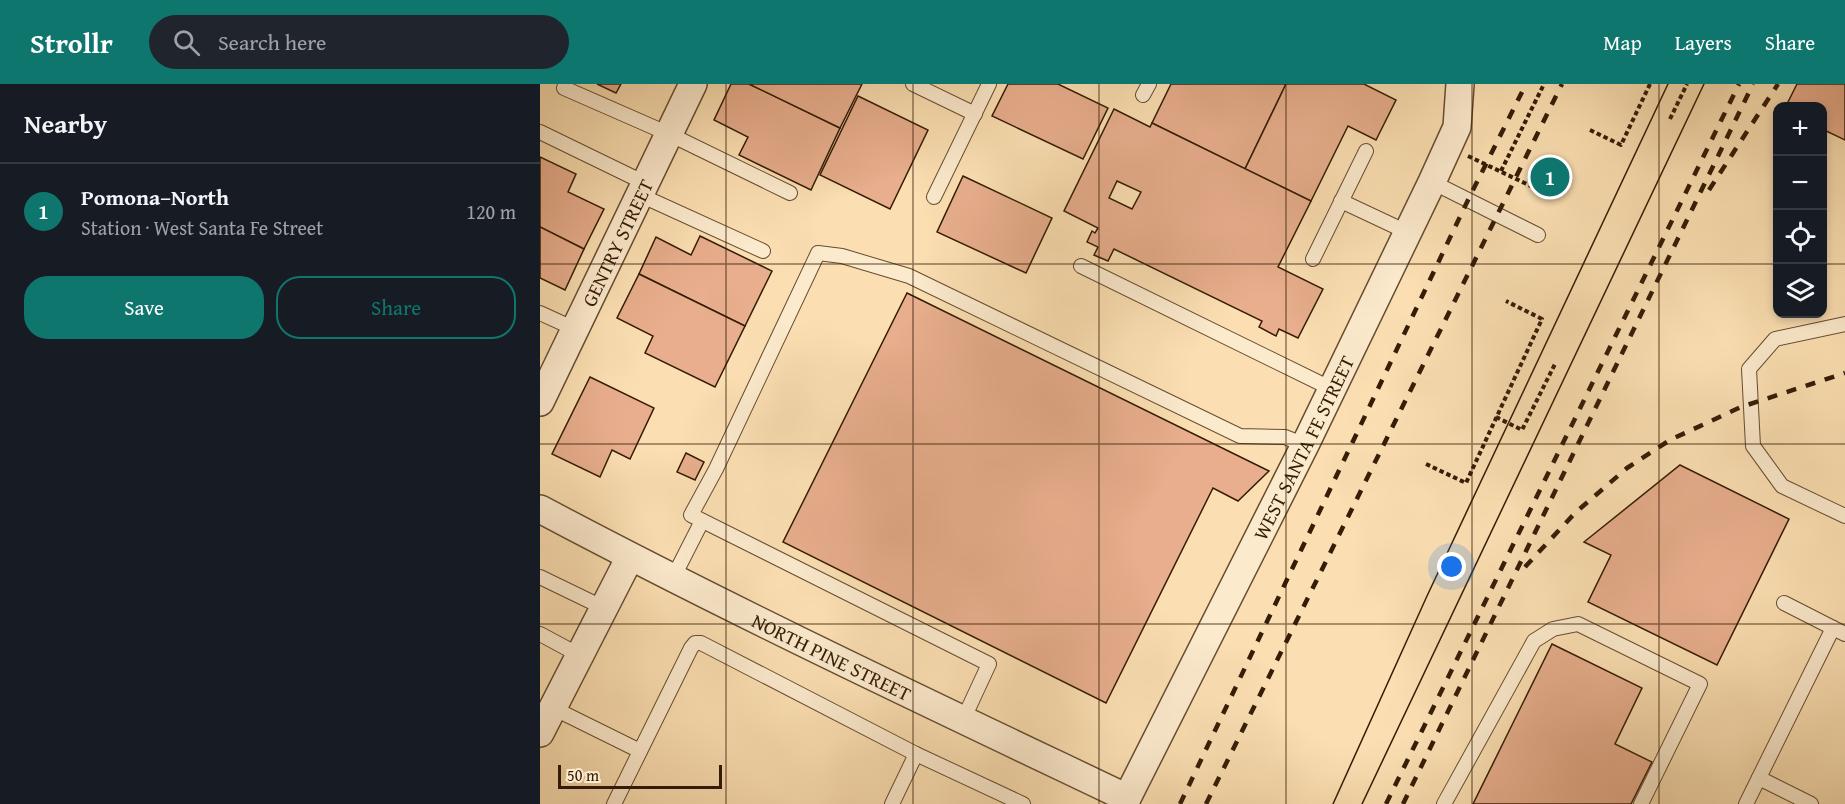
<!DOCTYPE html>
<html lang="en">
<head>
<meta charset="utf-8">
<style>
  :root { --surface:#171b24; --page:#20242c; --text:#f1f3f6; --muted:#9ea1a6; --line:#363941; --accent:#0f766e }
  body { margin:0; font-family:"Gentium Book Plus",serif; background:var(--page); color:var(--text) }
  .controls { position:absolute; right:18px; top:18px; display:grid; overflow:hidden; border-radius:12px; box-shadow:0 3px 9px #0003 }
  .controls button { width:54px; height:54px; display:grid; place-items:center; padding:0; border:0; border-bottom:2px solid var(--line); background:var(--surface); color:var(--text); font:30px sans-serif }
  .scale { position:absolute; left:18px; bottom:15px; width:164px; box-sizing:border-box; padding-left:6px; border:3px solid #341c06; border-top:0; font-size:16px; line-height:21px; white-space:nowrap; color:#341c06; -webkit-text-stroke:4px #fceacd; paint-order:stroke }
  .you { position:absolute; left:912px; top:483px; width:21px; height:21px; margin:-15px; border:4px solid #fff; border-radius:50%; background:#1a73e8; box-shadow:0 0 0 9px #1a73e833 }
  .badge { display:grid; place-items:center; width:39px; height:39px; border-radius:50%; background:var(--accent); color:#fff; font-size:20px; font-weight:700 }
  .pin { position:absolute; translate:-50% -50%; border:3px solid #fff; box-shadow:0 2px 6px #0006 }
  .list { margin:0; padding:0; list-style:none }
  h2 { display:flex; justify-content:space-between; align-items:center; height:78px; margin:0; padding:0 24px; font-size:26px }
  h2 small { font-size:20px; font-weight:400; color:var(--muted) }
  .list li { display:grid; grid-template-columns:39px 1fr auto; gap:18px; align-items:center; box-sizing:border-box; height:96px; padding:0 24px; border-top:2px solid var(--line) }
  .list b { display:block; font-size:22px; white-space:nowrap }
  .list p { margin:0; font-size:20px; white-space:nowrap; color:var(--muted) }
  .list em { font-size:20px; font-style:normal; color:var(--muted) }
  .actions { display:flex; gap:12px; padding:18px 24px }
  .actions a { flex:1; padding:14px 0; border:2px solid var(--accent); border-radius:24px; text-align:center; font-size:21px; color:var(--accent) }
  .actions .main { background:var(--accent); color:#fff }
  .icon { flex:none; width:33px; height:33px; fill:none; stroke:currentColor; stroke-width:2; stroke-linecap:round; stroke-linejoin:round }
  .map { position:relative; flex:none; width:1305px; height:720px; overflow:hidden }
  header { display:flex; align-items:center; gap:36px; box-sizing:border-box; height:84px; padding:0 30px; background:var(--accent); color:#fff }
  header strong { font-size:28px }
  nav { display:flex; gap:33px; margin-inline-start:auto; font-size:21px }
  .search { width:420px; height:54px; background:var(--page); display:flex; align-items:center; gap:15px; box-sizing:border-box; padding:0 21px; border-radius:33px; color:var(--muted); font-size:22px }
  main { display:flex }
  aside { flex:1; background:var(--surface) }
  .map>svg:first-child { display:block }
</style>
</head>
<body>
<header>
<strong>Strollr</strong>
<div class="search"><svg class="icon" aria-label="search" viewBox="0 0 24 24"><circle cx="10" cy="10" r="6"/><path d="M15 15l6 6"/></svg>Search here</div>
<nav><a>Map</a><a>Layers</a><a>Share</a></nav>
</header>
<main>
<aside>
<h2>Nearby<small></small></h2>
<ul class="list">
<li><span class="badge">1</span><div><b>Pomona–North</b><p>Station · West Santa Fe Street</p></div><em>120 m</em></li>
</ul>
<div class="actions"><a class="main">Save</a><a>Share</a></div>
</aside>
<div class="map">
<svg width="1305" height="720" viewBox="0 0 1305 720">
  <rect width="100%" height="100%" fill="#fbdfb2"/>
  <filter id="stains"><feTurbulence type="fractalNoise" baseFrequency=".00333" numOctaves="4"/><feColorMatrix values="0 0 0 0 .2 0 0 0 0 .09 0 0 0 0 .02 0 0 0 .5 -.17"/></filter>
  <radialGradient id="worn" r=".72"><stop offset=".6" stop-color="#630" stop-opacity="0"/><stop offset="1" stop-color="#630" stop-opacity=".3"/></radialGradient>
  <g fill="#e8ae8d" stroke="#341c06" stroke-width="1.5" fill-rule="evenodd">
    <path d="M57 0H81L76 9Z"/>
    <path d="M191 0H209L300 44 271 106 199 71 208 53 174 36Z"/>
    <path d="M209 0H322L300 44Z"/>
    <path d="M468 0H518L568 24 543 75 452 32Z"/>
    <path d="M631 0H746L705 85 612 39Z"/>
    <path d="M746 0H824L856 16 836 56 808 42 771 117 705 85Z"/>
    <path d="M1257 0H1305V56L1282 45V22H1246Z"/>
    <path d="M318 12 388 46 350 125 280 91Z"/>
    <path d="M574 25 610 43 612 39 771 117 738 183 783 205 758 254 739 245 736 252 719 243 722 237 574 165 568 177 554 171 558 163 547 158 552 147 555 149 558 144 524 127ZM577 97 601 108 592 125 569 114Z"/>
    <path d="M0 73 36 90 28 108 64 125 44 165 0 143Z"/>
    <path d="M423 92 512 134 486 189 397 148Z"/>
    <path d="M0 143 44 165 25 206 0 194Z"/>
    <path d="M160 152 232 187 205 242 99 190 116 153 151 171Z"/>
    <path d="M99 190 205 242 175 303 105 269 113 252 77 234Z"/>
    <path d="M367 209 729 387 698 417 673 404 566 619 243 458Z"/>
    <path d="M50 293 114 324 90 375 72 366 60 393 12 370Z"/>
    <path d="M146 369 164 378 155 396 137 388Z"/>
    <path d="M1140 381 1249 435 1177 581 1048 518 1071 471 1044 458Z"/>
    <path d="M1012 560 1102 604 1075 660 1112 678 1091 720H933Z"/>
  </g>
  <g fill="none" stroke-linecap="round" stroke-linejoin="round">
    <g stroke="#664d31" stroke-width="16">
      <g id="service">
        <path d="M373 0 435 30"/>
        <path d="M24 4 129 50 250 109"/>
        <path d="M603 11 609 0"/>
        <path d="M0 48 105 99"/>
        <path d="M892 98 998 151"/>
        <path d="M100 111 223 167"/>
        <path d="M394 113 449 0"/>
        <path d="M801 117 867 148"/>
        <path d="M773 175 826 67"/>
        <path d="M541 182 792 305"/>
        <path d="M0 229 35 245"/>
        <path d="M1305 240 1235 255 1209 285 1213 362 1242 402 1305 432"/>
        <path d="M0 493 64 524"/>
        <path d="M133 494 162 437"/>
        <path d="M1244 519 1305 550"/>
        <path d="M0 550 39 571"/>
        <path d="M13 624 100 667"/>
        <path d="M423 636 449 580 151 431 176 385 278 169 302 172 369 192 700 352 745 353 765 361"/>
        <path d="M1219 694 1271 720"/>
        <path d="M74 720 151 564 155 559H161L376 670 483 720"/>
        <path d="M352 720 376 670"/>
        <path d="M904 720 994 557 1013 545 1038 540 1160 600 1101 720"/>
        <path d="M1206 720 1293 544"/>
      </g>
    </g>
    <g stroke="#664d31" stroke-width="30">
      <g id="minor">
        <path id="s1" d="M0 318 153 0"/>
        <path id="s2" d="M0 425C192 527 390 620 587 714"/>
        <path d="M0 649 90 473"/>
        <path id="s3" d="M584 720 765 361 892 98 917 43 920 0"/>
      </g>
    </g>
    <g stroke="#341c06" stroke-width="4" stroke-dasharray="4.5 3" stroke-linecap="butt">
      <path d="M1130 35 1147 0"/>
      <path d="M1050 46 1081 61 1110 0"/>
      <path d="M928 72 1016 114"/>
      <path d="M961 87 1004 0"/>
      <path d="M956 333 982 346 1015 280"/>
      <path d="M886 380 926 399 1002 235 966 217"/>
    </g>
    <use href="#service" stroke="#fceacd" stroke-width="14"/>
    <use href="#minor" stroke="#fceacd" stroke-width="27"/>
    <g stroke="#341c06" stroke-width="1.5">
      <path d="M793 720 887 512 1128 0"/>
      <path d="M822 720 1164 0"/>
    </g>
    <g stroke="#341c06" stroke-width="4.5" stroke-dasharray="10 10" stroke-linecap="butt">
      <path d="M1169 106 1238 0"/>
      <path d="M985 483 1035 429 1087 384 1130 356 1201 323 1305 289"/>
      <path d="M640 720 928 116 986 0"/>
      <path d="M666 720 1022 0"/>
      <path d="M846 720 1199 0"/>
      <path d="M863 720 1213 0"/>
    </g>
  </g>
  <path fill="none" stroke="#341c06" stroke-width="1.5" stroke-opacity="0.55" d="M186 0V720M373 0V720M559 0V720M746 0V720M932 0V720M1119 0V720M0 180H1238M1282 180H1305M0 360H1305M0 540H1305"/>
  <g text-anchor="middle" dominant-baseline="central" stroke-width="5" stroke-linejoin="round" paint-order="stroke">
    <g font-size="20" fill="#341c06" stroke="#fceacd">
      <text stroke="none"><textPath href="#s1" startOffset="177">GENTRY STREET</textPath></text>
      <text stroke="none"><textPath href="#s3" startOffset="399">WEST SANTA FE STREET</textPath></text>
      <text stroke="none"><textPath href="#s2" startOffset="327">NORTH PINE STREET</textPath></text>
    </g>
  </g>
  <rect width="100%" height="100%" filter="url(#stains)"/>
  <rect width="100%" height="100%" fill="url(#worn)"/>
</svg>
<div class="controls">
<button>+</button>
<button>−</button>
<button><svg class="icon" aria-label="locate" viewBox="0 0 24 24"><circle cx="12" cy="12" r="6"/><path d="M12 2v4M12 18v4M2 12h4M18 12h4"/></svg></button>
<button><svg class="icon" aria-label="layers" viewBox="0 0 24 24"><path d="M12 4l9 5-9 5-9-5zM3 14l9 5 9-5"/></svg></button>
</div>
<div class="scale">50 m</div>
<div class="you"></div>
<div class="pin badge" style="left:1010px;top:93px">1</div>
</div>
</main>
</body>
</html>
